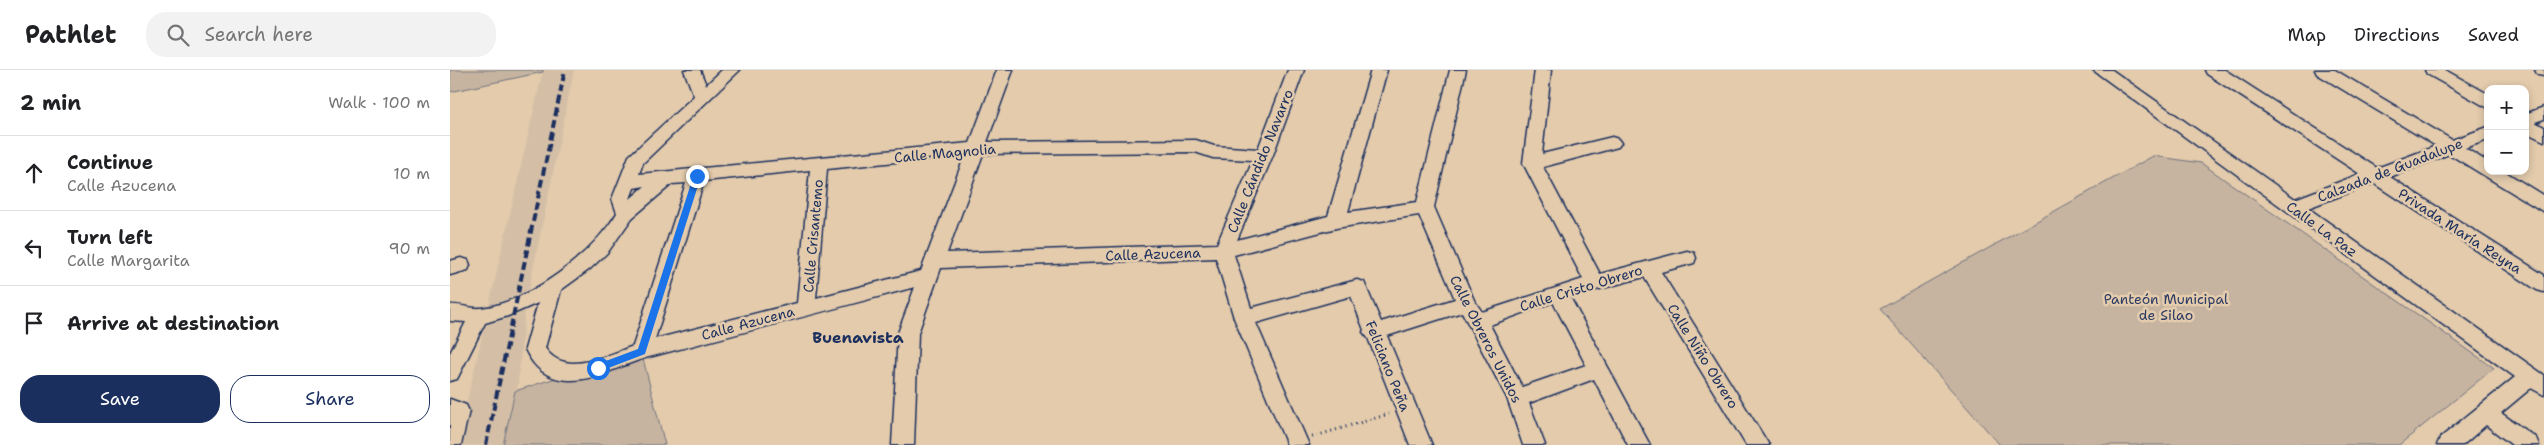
<!DOCTYPE html>
<html lang="en">
<head>
<meta charset="utf-8">
<style>
  :root { --surface:#fff; --page:#f2f2f2; --text:#202124; --muted:#757577; --line:#e0e0e0; --accent:#1b2f5e }
  body { margin:0; font-family:"Shantell Sans",sans-serif; background:var(--page); color:var(--text) }
  .controls { position:absolute; right:15px; top:15px; display:grid; overflow:hidden; border-radius:10px; box-shadow:0 2px 8px #0003 }
  .controls button { width:45px; height:45px; display:grid; place-items:center; padding:0; border:0; border-bottom:1px solid var(--line); background:var(--surface); color:var(--text); font:25px sans-serif }
  .stop { position:absolute; width:15px; height:15px; margin:-11px; border:4px solid #1a73e8; border-radius:50%; background:#fff }
  .stop.end { background:#1a73e8; border-color:#fff; box-shadow:0 1px 5px #0008 }
  .list { margin:0; padding:0; list-style:none }
  h2 { display:flex; justify-content:space-between; align-items:center; height:65px; margin:0; padding:0 20px; font-size:21px }
  h2 small { font-size:16px; font-weight:400; color:var(--muted) }
  .list li { display:grid; grid-template-columns:32px 1fr auto; gap:15px; align-items:center; box-sizing:border-box; height:75px; padding:0 20px; border-top:1px solid var(--line) }
  .list b { display:block; font-size:19px; white-space:nowrap }
  .list p { margin:0; font-size:16px; white-space:nowrap; color:var(--muted) }
  .list em { font-size:16px; font-style:normal; color:var(--muted) }
  .actions { display:flex; gap:10px; padding:15px 20px }
  .actions a { flex:1; padding:11px 0; border:1px solid var(--accent); border-radius:20px; text-align:center; font-size:18px; color:var(--accent) }
  .actions .main { background:var(--accent); color:#fff }
  .icon { flex:none; width:28px; height:28px; fill:none; stroke:currentColor; stroke-width:2; stroke-linecap:round; stroke-linejoin:round }
  .map { position:relative; flex:none; width:2094px; height:375px; overflow:hidden }
  header { display:flex; align-items:center; gap:30px; box-sizing:border-box; height:70px; padding:0 25px; background:var(--surface); border-bottom:1px solid var(--line) }
  header strong { font-size:24px }
  nav { display:flex; gap:28px; margin-inline-start:auto; font-size:18px }
  .search { width:350px; height:45px; background:var(--page); display:flex; align-items:center; gap:12px; box-sizing:border-box; padding:0 18px; border-radius:20px; color:var(--muted); font-size:19px }
  main { display:flex }
  aside { flex:1; background:var(--surface) }
  .map>svg:first-child { display:block }
</style>
</head>
<body>
<header>
<strong>Pathlet</strong>
<div class="search"><svg class="icon" aria-label="search" viewBox="0 0 24 24"><circle cx="10" cy="10" r="6"/><path d="M15 15l6 6"/></svg>Search here</div>
<nav><a>Map</a><a>Directions</a><a>Saved</a></nav>
</header>
<main>
<aside>
<h2>2 min<small>Walk · 100 m</small></h2>
<ul class="list">
<li><svg class="icon" aria-label="ahead" viewBox="0 0 24 24"><path d="M12 20V5M6 11l6-6 6 6"/></svg><div><b>Continue</b><p>Calle Azucena</p></div><em>10 m</em></li>
<li><svg class="icon" aria-label="left" viewBox="0 0 24 24"><path d="M17 20v-9H6M10 6l-5 5 5 5"/></svg><div><b>Turn left</b><p>Calle Margarita</p></div><em>90 m</em></li>
<li><svg class="icon" aria-label="arrive" viewBox="0 0 24 24"><path d="M6 21V4h12l-3 4 3 4H6"/></svg><div><b>Arrive at destination</b></div></li>
</ul>
<div class="actions"><a class="main">Save</a><a>Share</a></div>
</aside>
<div class="map">
<svg width="2094" height="375" viewBox="0 0 2094 375">
  <rect width="100%" height="100%" fill="#e3cbac"/>
  <filter id="ink" filterUnits="userSpaceOnUse"><feTurbulence type="fractalNoise" baseFrequency=".02" numOctaves="2"/><feDisplacementMap in="SourceGraphic" scale="10" xChannelSelector="R" yChannelSelector="G"/><feConvolveMatrix kernelMatrix="1 2 1 2 8 2 1 2 1" color-interpolation-filters="sRGB"/></filter>
  <g filter="url(#ink)">
    <path fill="#d4bfa6" d="M93 0H124L75 239 62 375H7Z"/>
    <g fill="#c6b4a0" stroke="#70727f">
      <path d="M0 0H93V2L0 22Z"/>
      <path d="M1703 86 1751 93 2044 298 1949 375H1550L1430 239Z"/>
      <path d="M191 281 215 375H53L65 321Z"/>
    </g>
    <g fill="none" stroke-linecap="round" stroke-linejoin="round">
      <g stroke="#1b2f5e" stroke-width="3">
        <g id="street">
          <path d="M234 0H250L256 15 272 0H290L193 93 189 104 520 73 547 0H563L537 72 746 70 764 76 808 79 838 0H854L823 85 787 170 878 146 921 0H937L898 142 967 132 1000 0H1016L984 137 1024 230 1032 242 1133 209 1073 93 1085 0H1101L1092 84 1162 67 1168 69 1171 73 1168 77 1093 97 1150 204 1237 181 1244 183 1246 188 1244 193 1211 202 1319 375H1296L1194 207 1120 227 1200 375H1178L1144 309 1079 333 1095 375H1073L1057 328 1012 242 937 266 982 375H960L918 268 913 262 914 260 901 226 806 253 859 375H837L784 248 766 188 491 198 468 263 464 375H442L448 263 465 217C377 241 288 264 199 287 172 294 147 311 119 310 97 309 84 298 75 279L88 233 58 246 35 253 7 309 0 311V283L16 252 0 251V235C10 234 20 239 31 238 80 232 142 184 167 143L162 129 179 86 244 26ZM745 82 763 88 803 90 767 174 497 183 533 84ZM515 85 471 201 366 228 377 99ZM360 100 347 233 205 269 254 111ZM236 113 183 276C158 285 114 308 95 278L111 220 140 199 158 182 182 148 222 114ZM195 116 180 129 184 118ZM969 145 1005 229 931 252 914 212 907 210 801 238 784 185 886 158ZM1103 232 1136 295 1072 317 1040 255Z"/>
          <path d="M1643 0H1662L1845 129 1910 104 1757 4 1755 0H1775L1927 98 1986 76 1867 4 1865 0H1885L2002 70 2038 57V70L2015 78 2038 92V101H2054L2094 126V142L1999 84 1940 107 2094 205V222L2087 220 1924 113 1858 138 2094 305V325L2081 318 2051 343 2086 368 2089 375H2062L2036 355 2013 375H1987L1990 368 2065 307Z"/>
          <path d="M1975 0H1995L2038 24V38L1977 4Z"/>
          <path d="M2085 0H2094V6L2088 5Z"/>
          <path d="M2094 37V49L2085 52 2094 57V71L2075 62V44Z"/>
          <path d="M11 188 18 190 20 195 18 200 0 205V191Z"/>
          <path d="M0 329 16 335 19 341 11 375H0Z"/>
        </g>
      </g>
      <path stroke="#1b2f5e" stroke-width="3" stroke-dasharray="1 4" stroke-linecap="butt" d="M862 367 939 344"/>
      <use href="#street" fill="#e3cbac" fill-rule="evenodd"/>
      <path stroke="#1b2f5e" stroke-width="4" stroke-dasharray="8 4" stroke-linecap="butt" d="M36 375 115 0"/>
    </g>
  </g>
  <path fill="#1a73e8" d="M244 104 251 106 195 284 148 302 145 300V295L188 279Z"/>
  <g text-anchor="middle" dominant-baseline="central" stroke-width="5" stroke-linejoin="round" paint-order="stroke">
    <g font-size="14" fill="#1b2f5e" stroke="#e3cbac">
      <text transform="translate(495 83) rotate(-5)">Calle Magnolia</text>
      <text transform="translate(810 91) rotate(-68)">Calle Cándido Navarro</text>
      <text transform="translate(1940 100) rotate(-21)">Calzada de Guadalupe</text>
      <text transform="translate(1872 159) rotate(36)">Calle La Paz</text>
      <text transform="translate(2010 161) rotate(33)">Privada María Reyna</text>
      <text transform="translate(363 166) rotate(-85)">Calle Crisantemo</text>
      <text transform="translate(703 184) rotate(-2)">Calle Azucena</text>
      <text transform="translate(1131 218) rotate(-17)">Calle Cristo Obrero</text>
      <text transform="translate(298 253) rotate(-15)">Calle Azucena</text>
      <text transform="translate(1036 269) rotate(63)">Calle Obreros Unidos</text>
      <text transform="translate(1253 286) rotate(58)">Calle Niño Obrero</text>
      <text transform="translate(938 296) rotate(68)">Feliciano Peña</text>
    </g>
    <g font-size="14" fill="#2c3c65" stroke="#e3cbac">
      <text x="1716" y="229">Panteón Municipal<tspan x="1716" dy="16">de Silao</tspan></text>
    </g>
    <g font-size="16" font-weight="bold" fill="#1b2f5e" stroke="#e3cbac">
      <text x="408" y="267">Buenavista</text>
    </g>
  </g>
</svg>
<div class="controls">
<button>+</button>
<button>−</button>
</div>
<div class="stop" style="left:148px;top:298px"></div>
<div class="stop end" style="left:247px;top:106px"></div>
</div>
</main>
</body>
</html>
